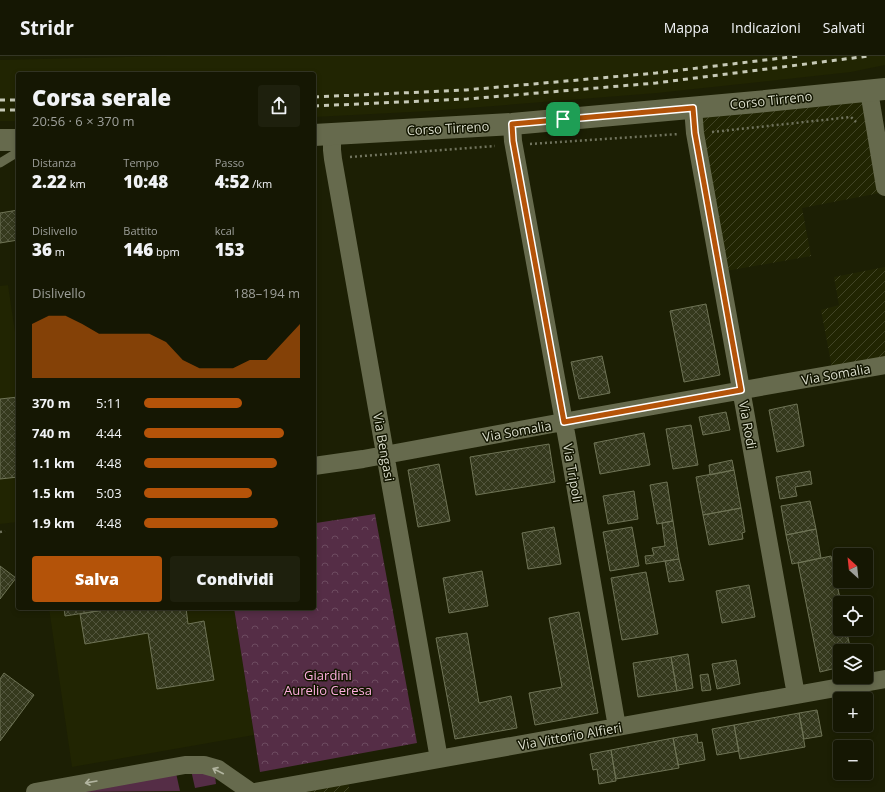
<!DOCTYPE html>
<html lang="it">
<head>
<meta charset="utf-8">
<style>
  body { margin:0; font-family:"Open Sans",sans-serif; background:#1e200d; color:#f1f3f6; height:100vh; display:flex; flex-direction:column; font-size:15px; white-space:nowrap }
  * { box-sizing:border-box; margin:0 }
  p { font-size:13px; color:#9d9f9a }
  .icon { flex:none; width:22px; height:22px; fill:none; stroke:currentColor; stroke-width:2; stroke-linecap:round; stroke-linejoin:round }
  .map { position:relative; flex:1; overflow:hidden }
  .drawer { position:absolute; left:16px; top:16px; width:300px; height:538px; display:flex; flex-direction:column; background:#151703; border-radius:4px; box-shadow:0 2px 6px #0003,0 0 0 1px #343625 }
  .drawer>* { flex:none }
  .needle { width:26px; rotate:333deg }
  .controls { position:absolute; left:833px; top:492px; display:grid; gap:8px }
  .controls a { display:grid; place-items:center; width:40px; height:40px; border-radius:4px; background:#151703; box-shadow:0 2px 6px #0003,0 0 0 1px #343625; font-size:20px }
  .pin { position:absolute; display:grid; place-items:center; width:34px; height:34px; color:#fff; margin:-17px; border-radius:8px; box-shadow:0 2px 6px #0006 }
  .round { display:grid; place-items:center; flex:none; width:42px; height:42px; border-radius:4px; background:#1e200d }
  .overview { display:flex; align-items:center; justify-content:space-between; height:68px; padding:0 16px }
  h1 { font-size:22px; font-weight:800; line-height:30px }
  .figures { display:grid; grid-template-columns:repeat(3,1fr); gap:6px; height:68px; padding:4px 16px }
  .figures div { display:grid; align-content:center }
  .figures b { font-size:17px; font-weight:800 }
  .figures small { font-size:11px; font-weight:400 }
  .figures p { font-size:11px }
  .chart { height:112px; padding:8px 16px }
  .chart p { display:flex; justify-content:space-between }
  .chart svg { width:100%; height:72px; margin-top:4px; fill:#b45309; opacity:.7 }
  .action { display:flex; gap:8px; margin-top:auto; padding:8px 16px }
  .action a { flex:1; height:46px; border-radius:4px; background:#b45309; color:#fff; font-size:16px; font-weight:800; line-height:46px; text-align:center }
  .action a+a { background:#1e200d; color:#f1f3f6 }
  ul { padding:0 16px; list-style:none; font-size:13px }
  li { display:grid; grid-template-columns:64px 48px 1fr; align-items:center; height:30px }
  li i { height:10px; border-radius:5px; background:#b45309 }
  header { display:flex; align-items:center; gap:24px; box-sizing:border-box; height:56px; padding:0 20px; background:#151703; border-bottom:1px solid #343625 }
  header strong { font-size:19px }
  nav { display:flex; gap:22px; margin-inline-start:auto; font-size:14px }
  .map>svg:first-child { display:block }
</style>
</head>
<body>
<header>
<strong>Stridr</strong>
<nav><a>Mappa</a><a>Indicazioni</a><a>Salvati</a></nav>
</header>
<div class="map">
<svg width="885" height="736" viewBox="0 0 885 736">
  <defs>
    <pattern id="industrial-furrows" width="10" height="10" patternUnits="userSpaceOnUse"><rect width="10" height="10" fill="#212502"/><path d="M-1 1l2-2M0 10L10 0M9 11l2-2" fill="none" stroke="#414426"/></pattern>
    <pattern id="park-crowns" width="20" height="18" patternUnits="userSpaceOnUse"><rect width="20" height="18" fill="#552d46"/><path d="M2 6a3 3 0 1 1 6 0M12 15a3 3 0 1 1 6 0" fill="none" stroke="#6d4b60"/></pattern>
    <pattern id="building-cross-hatch" width="8" height="8" patternUnits="userSpaceOnUse"><rect width="8" height="8" fill="#35391d"/><path d="M0 0l8 8M0 8l8-8" fill="none" stroke="#52553d"/></pattern>
  </defs>
  <rect width="100%" height="100%" fill="#1c1f04"/>
  <path fill="#212502" d="M167,0H885V9L851,16L657,37L430,55L314,61V18H18V65H0V4Z
    M8,229L18,296V466L0,468V230Z
    M49,552H234L254,679L72,711Z"/>
  <path fill="url(#industrial-furrows)" d="M868,41L885,136L802,152L811,200L726,215L701,57Z
    M885,211V308L833,317L821,254L839,249L834,221Z
    M348,726L350,736H293Z"/>
  <path fill="#552d46" d="M191,714L215,720L216,728L195,732Z
    M176,717L180,735L72,736Z"/>
  <path fill="url(#park-crowns)" d="M314,457L316,467L375,458L417,687L260,716L234,552H314Z"/>
  <path fill="url(#building-cross-hatch)" stroke="#6f7456" d="M18,154V184L0,187V157Z
    M706,248L720,319L684,326L670,255Z
    M602,300L610,337L579,343L571,306Z
    M18,341V421L0,423V343Z
    M797,348L804,390L777,396L769,354Z
    M726,356L730,374L703,379L699,361Z
    M691,369L698,409L673,413L666,373Z
    M644,377L650,409L600,418L594,387Z
    M549,388L555,426L476,439L470,401Z
    M732,404L734,414L710,419L709,409Z
    M439,408L450,465L418,471L408,414Z
    M734,414L741,452L703,459L696,421Z
    M810,415L812,428L795,431L797,440L780,443L776,421Z
    M667,426L673,465L657,468L650,429Z
    M634,435L638,463L608,468L603,440Z
    M810,445L816,473L786,479L781,450Z
    M741,452L745,476L742,477L743,483L709,489L703,459Z
    M673,465L679,503L646,508L645,500L654,499L652,492L665,490L662,467Z
    M554,471L561,508L528,513L522,477Z
    M632,471L639,510L610,515L603,476Z
    M816,473L821,502L792,508L786,479Z
    M831,500L841,547L840,573H846L851,595H840V611L820,616L798,507Z
    M679,503L684,524L669,526L665,505Z
    M0,510L16,522L0,543Z
    M482,515L488,550L449,557L443,522Z
    M646,516L658,578L622,584L611,522Z
    M749,529L755,561L722,567L716,535Z
    M64,552H104V554L65,560Z
    M115,552H186L188,568L204,565L214,624L157,633L148,577L85,588L80,558Z
    M579,556L598,657L535,669L529,637L562,631L549,562Z
    M467,577L479,647L511,640L517,672L455,683L436,582Z
    M688,598L693,632L677,635L671,601Z
    M671,601L677,635L638,641L633,607Z
    M736,604L740,628L717,633L712,608Z
    M4,617L34,639L0,685V623Z
    M708,618L711,634L702,635L700,619Z
    M817,654L822,680L804,683L799,657Z
    M799,657L805,691L740,703L734,669Z
    M734,669L739,695L717,699L712,673Z
    M697,678L698,687L702,686L705,704L678,709L673,682Z
    M673,682L679,712L616,723L611,694Z
    M611,694L616,725L599,728L597,713L593,714L590,698Z"/>
  <g fill="none" stroke-linecap="round" stroke-linejoin="round">
    <path stroke="#71745e" stroke-width="2.5" stroke-dasharray="2 3" stroke-linecap="butt" d="M712,76L851,61L856,66
      M530,88L679,78
      M350,101L495,90
      M0,476L5,475"/>
    <path stroke="#666a4d" stroke-width="9" d="M0,107L18,96"/>
    <path stroke="#666a4d" stroke-width="18" d="M869,35L885,131
      M693,52L695,77L796,639
      M512,68L513,85L568,388L617,671
      M332,78V94L333,103L439,703
      M314,410L363,403L585,362L885,309
      M35,736L185,709H204L218,713L251,736
      M255,736L885,623"/>
    <path stroke="#666a4d" stroke-width="22" d="M314,79L512,68L756,46L885,33
      M0,84H18"/>
    <path stroke="#c6c9b6" stroke-width="3" stroke-dasharray="5 5" stroke-linecap="butt" d="M314,41L466,34L656,17L799,0
      M0,44H18
      M314,50L467,43L656,27L869,0
      M0,54H18"/>
  </g>
  <defs><path id="oneway-shaft" d="M-6 0H5M1.5-3L5.5 0L1.5 3" fill="none" stroke-width="1.6" stroke-linecap="round" stroke-linejoin="round"/></defs>
  <g stroke="#b2b5a0">
    <use href="#oneway-shaft" transform="translate(218 715) rotate(-153)"/>
    <use href="#oneway-shaft" transform="translate(91 726) rotate(170)"/>
  </g>
  <g fill="none" stroke-linecap="round" stroke-linejoin="round">
    <defs>
      <path id="route" d="M693,52L695,77L741,334L564,366L513,85L512,68Z"/>
    </defs>
    <use href="#route" stroke="#fff" stroke-width="8"/>
    <use href="#route" stroke="#b45309" stroke-width="5"/>
  </g>
  <g text-anchor="middle" dominant-baseline="central" stroke-width="3" stroke-linejoin="round" paint-order="stroke">
    <g font-size="13" fill="#dbdecd" stroke="#131600">
      <text transform="translate(771 44) rotate(-6)">Corso Tirreno</text>
      <text transform="translate(448 72) rotate(-3)">Corso Tirreno</text>
      <text transform="translate(836 318) rotate(-10)">Via Somalia</text>
      <text transform="translate(748 369) rotate(80)">Via Rodi</text>
      <text transform="translate(517 375) rotate(-10)">Via Somalia</text>
      <text transform="translate(384 391) rotate(80)">Via Bengasi</text>
      <text transform="translate(573 417) rotate(80)">Via Tripoli</text>
      <text transform="translate(570 680) rotate(-10)">Via Vittorio Alfieri</text>
    </g>
    <g font-size="13" fill="#feaedf" stroke="#131600">
      <text x="328" y="619">Giardini<tspan x="328" dy="15">Aurelio Ceresa</tspan></text>
    </g>
  </g>
</svg>
<div class="controls">
<a><svg class="needle" viewBox="-14 -14 28 28"><path d="M0-13l5 13h-10z" fill="#e53935"/><path d="M0 13l5-13h-10z" fill="#9d9f9a"/></svg></a>
<a><svg class="icon" aria-label="locate" viewBox="0 0 24 24"><circle cx="12" cy="12" r="6"/><path d="M12 2v4M12 18v4M2 12h4M18 12h4"/></svg></a>
<a><svg class="icon" aria-label="layers" viewBox="0 0 24 24"><path d="M12 4l9 5-9 5-9-5zM3 14l9 5 9-5"/></svg></a>
<a>+</a>
<a>−</a>
</div>
<div class="pin" style="left:563px;top:63px;background:#1e9e55"><svg class="icon" aria-label="arrive" viewBox="0 0 24 24"><path d="M6 21V4h12l-3 4 3 4H6"/></svg></div>
<section class="drawer">
<div class="overview"><div><h1>Corsa serale</h1><p>20:56 · 6 × 370 m</p></div><a class="round"><svg class="icon" aria-label="share" viewBox="0 0 24 24"><path d="M12 15V3M7 8l5-5 5 5M5 13v7h14v-7"/></svg></a></div>
<div class="figures">
<div><p>Distanza</p><b>2.22<small> km</small></b></div>
<div><p>Tempo</p><b>10:48</b></div>
<div><p>Passo</p><b>4:52<small> /km</small></b></div>
</div>
<div class="figures">
<div><p>Dislivello</p><b>36<small> m</small></b></div>
<div><p>Battito</p><b>146<small> bpm</small></b></div>
<div><p>kcal</p><b>153</b></div>
</div>
<div class="chart"><p><span>Dislivello</span>188–194 m</p>
<svg viewBox="0 0 160 44" preserveAspectRatio="none"><path d="M0 44V11L10 6L20 6L30 11L40 17L50 17L60 17L70 17L80 22L90 33L100 38L110 38L120 38L130 33L140 33L150 22L160 11V44z"/></svg>
</div>
<ul>
<li><b>370 m</b>5:11<i style="width:63%"></i></li>
<li><b>740 m</b>4:44<i style="width:90%"></i></li>
<li><b>1.1 km</b>4:48<i style="width:85%"></i></li>
<li><b>1.5 km</b>5:03<i style="width:69%"></i></li>
<li><b>1.9 km</b>4:48<i style="width:86%"></i></li>
</ul>
<div class="action"><a>Salva</a><a>Condividi</a></div>
</section>
</div>
</body>
</html>
